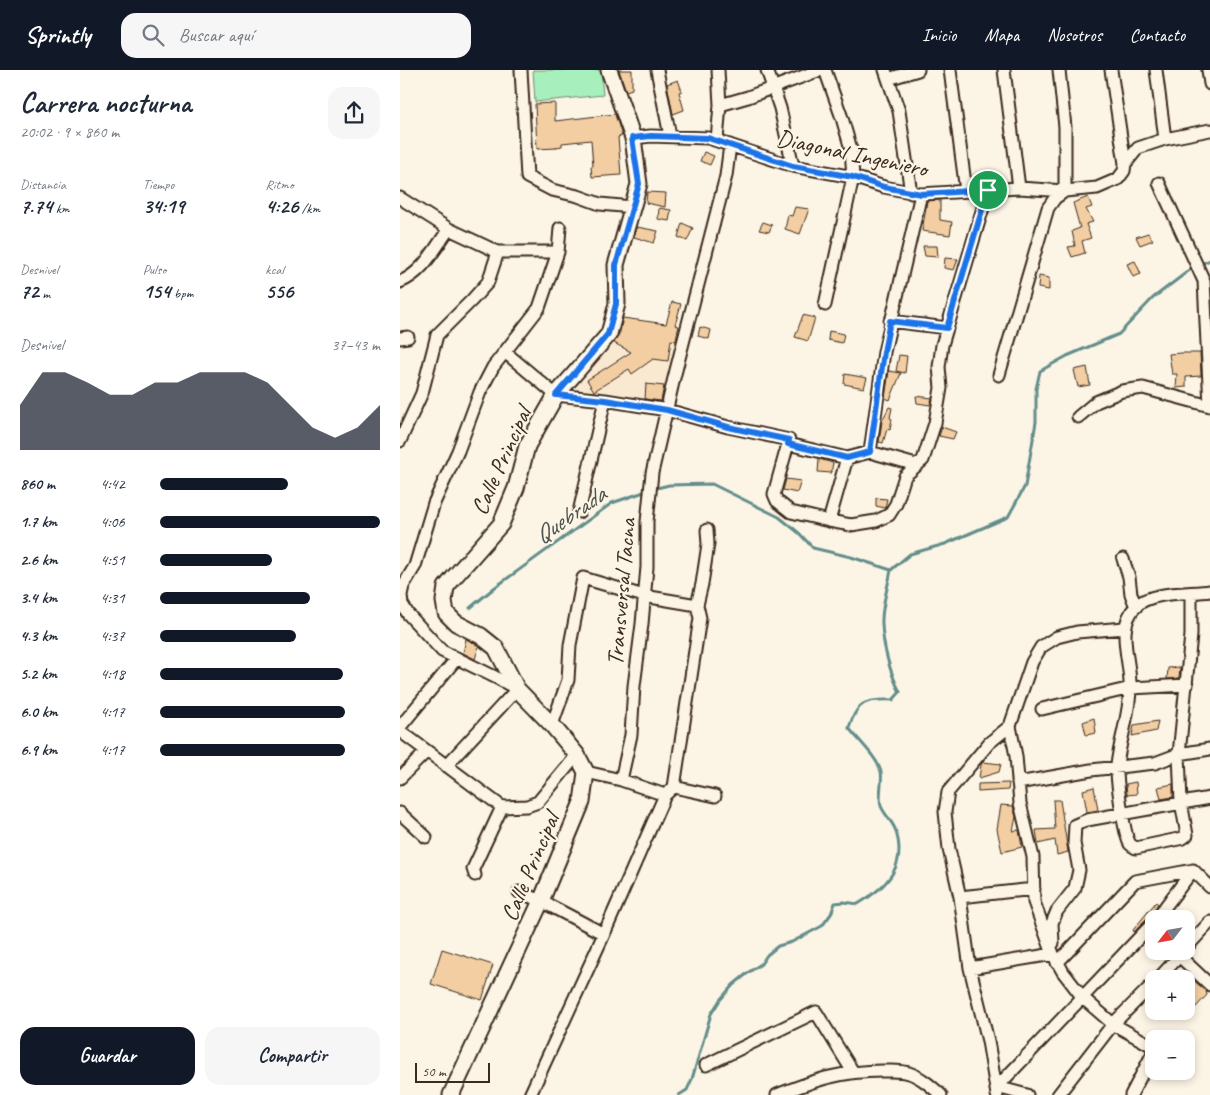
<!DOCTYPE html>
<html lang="es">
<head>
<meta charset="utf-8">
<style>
  body { margin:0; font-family:Caveat,sans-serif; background:#f6f6f7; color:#1f2937; height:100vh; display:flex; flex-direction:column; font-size:19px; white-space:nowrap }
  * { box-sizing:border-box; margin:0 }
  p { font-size:16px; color:#747a83 }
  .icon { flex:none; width:28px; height:28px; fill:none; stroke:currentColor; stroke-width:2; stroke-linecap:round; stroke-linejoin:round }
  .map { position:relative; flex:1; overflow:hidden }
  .side { display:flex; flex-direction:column; background:#fff; width:400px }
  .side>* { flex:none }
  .needle { width:32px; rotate:239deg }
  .tools { position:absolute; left:745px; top:840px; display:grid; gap:10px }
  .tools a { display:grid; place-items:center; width:50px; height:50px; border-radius:10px; background:#fff; box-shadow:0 2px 8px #0003; font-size:25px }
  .scale { position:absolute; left:15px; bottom:12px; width:75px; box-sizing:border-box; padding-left:5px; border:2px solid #3b2a1e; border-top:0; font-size:14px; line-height:18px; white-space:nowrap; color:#3b2a1e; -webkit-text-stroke:4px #fcf5e5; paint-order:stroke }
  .pin { position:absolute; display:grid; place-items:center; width:42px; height:42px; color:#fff; margin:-21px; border:2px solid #fff; border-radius:50%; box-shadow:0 1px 5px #0007 }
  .round { display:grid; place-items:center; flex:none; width:52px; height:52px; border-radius:15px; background:#f6f6f7 }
  .overview { display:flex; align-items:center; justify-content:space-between; height:85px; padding:0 20px }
  h1 { font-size:28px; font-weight:700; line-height:38px }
  .stats { display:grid; grid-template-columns:repeat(3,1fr); gap:8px; height:85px; padding:5px 20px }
  .stats div { display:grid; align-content:center }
  .stats b { font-size:21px; font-weight:700 }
  .stats small { font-size:14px; font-weight:400 }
  .stats p { font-size:14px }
  .chart { height:140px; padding:10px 20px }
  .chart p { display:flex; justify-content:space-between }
  .chart svg { width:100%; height:90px; margin-top:5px; fill:#111827; opacity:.7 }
  .button { display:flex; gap:10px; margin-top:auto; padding:10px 20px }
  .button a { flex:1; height:58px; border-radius:15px; background:#111827; color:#fff; font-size:20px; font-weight:700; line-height:58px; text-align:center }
  .button a+a { background:#f6f6f7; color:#1f2937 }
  ul { padding:0 20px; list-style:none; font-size:16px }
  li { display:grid; grid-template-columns:80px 60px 1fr; align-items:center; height:38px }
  li i { height:12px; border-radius:6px; background:#111827 }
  header { display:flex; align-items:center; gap:30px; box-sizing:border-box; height:70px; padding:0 25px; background:#111827; color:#fff }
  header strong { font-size:24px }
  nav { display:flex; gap:28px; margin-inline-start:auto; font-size:18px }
  .search { width:350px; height:45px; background:#f6f6f7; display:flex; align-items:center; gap:12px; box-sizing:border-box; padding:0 18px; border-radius:15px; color:#747a83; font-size:19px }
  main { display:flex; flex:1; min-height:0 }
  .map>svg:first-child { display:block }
</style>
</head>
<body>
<header>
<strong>Sprintly</strong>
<div class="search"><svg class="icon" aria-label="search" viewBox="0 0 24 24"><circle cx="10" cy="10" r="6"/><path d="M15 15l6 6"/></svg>Buscar aquí</div>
<nav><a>Inicio</a><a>Mapa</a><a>Nosotros</a><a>Contacto</a></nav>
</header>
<main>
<section class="side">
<div class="overview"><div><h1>Carrera nocturna</h1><p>20:02 · 9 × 860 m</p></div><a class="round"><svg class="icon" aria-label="share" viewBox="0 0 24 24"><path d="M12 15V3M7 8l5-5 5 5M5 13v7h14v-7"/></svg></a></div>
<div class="stats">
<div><p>Distancia</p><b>7.74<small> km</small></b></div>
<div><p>Tiempo</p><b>34:19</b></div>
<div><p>Ritmo</p><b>4:26<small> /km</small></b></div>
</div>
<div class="stats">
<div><p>Desnivel</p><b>72<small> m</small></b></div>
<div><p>Pulso</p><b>154<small> bpm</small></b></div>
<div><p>kcal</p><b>556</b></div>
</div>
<div class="chart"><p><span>Desnivel</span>37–43 m</p>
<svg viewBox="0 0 160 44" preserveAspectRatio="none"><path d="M0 44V22L10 6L20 6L30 11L40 17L50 17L60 11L70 11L80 6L90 6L100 6L110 11L120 22L130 33L140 38L150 33L160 22V44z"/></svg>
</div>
<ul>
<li><b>860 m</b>4:42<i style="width:58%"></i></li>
<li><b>1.7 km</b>4:06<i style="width:100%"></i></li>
<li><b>2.6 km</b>4:51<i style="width:51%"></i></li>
<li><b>3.4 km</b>4:31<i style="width:68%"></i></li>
<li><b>4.3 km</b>4:37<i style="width:62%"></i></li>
<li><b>5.2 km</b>4:18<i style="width:83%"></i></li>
<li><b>6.0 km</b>4:17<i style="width:84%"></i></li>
<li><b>6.9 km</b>4:17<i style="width:84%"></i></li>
</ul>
<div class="button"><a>Guardar</a><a>Compartir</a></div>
</section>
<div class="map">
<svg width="810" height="1025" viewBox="0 0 810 1025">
  <rect width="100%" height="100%" fill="#fcf5e5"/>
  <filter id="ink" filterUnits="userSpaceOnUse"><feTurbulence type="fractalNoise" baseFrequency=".02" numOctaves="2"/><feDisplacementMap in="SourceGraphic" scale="10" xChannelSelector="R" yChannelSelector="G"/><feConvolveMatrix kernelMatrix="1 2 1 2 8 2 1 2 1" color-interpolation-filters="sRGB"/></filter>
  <g filter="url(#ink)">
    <path fill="#f9e9d1" d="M222,248L282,257L263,333L173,321L214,269Z"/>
    <path fill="#a7efbd" stroke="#718c6e" d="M133,0H201L203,25L135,32Z"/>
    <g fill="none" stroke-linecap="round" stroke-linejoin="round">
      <path stroke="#638d8b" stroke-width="3" d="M253,419L269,415L312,414L379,447L399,463L413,478L451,487L491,500
        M70,538L94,518L212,433L247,421
        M279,1025L287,1020L292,1009L311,944L320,930L333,915L349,902L361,894L367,885L378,876L392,872L422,856L431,844L435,833L444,832L458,834C488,816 508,795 495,759C492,751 484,744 481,736C478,726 483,710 481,702C477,687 458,670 449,658C457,631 466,629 493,630L500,622C490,603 483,577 482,554C481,537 488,517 491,500L510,484L545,474L608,447L625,416L636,352V319L640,301L667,286L719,264L753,228L791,199L810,190"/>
    </g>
    <path fill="#f2cea2" stroke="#3b2a1e" d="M219,0H232V19L226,21Z
      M278,10L282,21L279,22L284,40L273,44L267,14Z
      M155,33V51L215,44L222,66L218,67L221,105L192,107L191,96H193L191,70L162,73V76L156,77V78L137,79L135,34Z
      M304,82L314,86L310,95L300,91Z
      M247,122L266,123L265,137L246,133Z
      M688,127L692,137L686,139L693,152L686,154L691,168L682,171L685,183L672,187L668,177L675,176L672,161L680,158L673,133Z
      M540,130V150L552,152L550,165L522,161L527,131Z
      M395,137L409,139L400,164L385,159L388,145L392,146Z
      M259,138L271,140L269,151L258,149Z
      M363,152L372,155L369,162L359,160Z
      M282,153L293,158L287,171L278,167Z
      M237,157L258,161L254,173L234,167Z
      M748,163L753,170L740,175L736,167Z
      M523,176H537L538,187L525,186Z
      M545,188L558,189L554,200L544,198Z
      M735,191L741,204L733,207L727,194Z
      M639,206L649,208V220L638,218Z
      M272,232L281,234L275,255L279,256L277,264L276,271L271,270L268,291L253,289L232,304L229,299L194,321L187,310L231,282L214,273L220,262L223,248L266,254Z
      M403,245L415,248L408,271L395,267Z
      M300,257L311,260L309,269L298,266Z
      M429,261L444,264L442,273L428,270Z
      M781,283H800L801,306L786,307V317L776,318L777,304H772L769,284Z
      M499,285L507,286L505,303L496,301Z
      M687,297L690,315L678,317L674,300Z
      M489,301L501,303L490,330L485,328Z
      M445,304L467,308L464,318L444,314Z
      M246,314L264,316L261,331L245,329Z
      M516,326L532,328L530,335L517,333Z
      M489,337L492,338L490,348L492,349L490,360L487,359L483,373L479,372L482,351Z
      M542,357L556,362L553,369L539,366Z
      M419,389L433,393L431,403L418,402Z
      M386,409L401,411L397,423L383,420Z
      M476,428L487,429L485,438L476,436Z
      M66,569L79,576L75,589L63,583Z
      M780,597L779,608L767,609L768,598Z
      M694,648L696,663L686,665L683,652Z
      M758,651L756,661L732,666L734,655Z
      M583,692L601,694L599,702L579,708L581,695Z
      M736,712L737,724L727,725L726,714Z
      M609,713L608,720L578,722V714Z
      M773,714V727L761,729L758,717Z
      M694,717L698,740L687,742L683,720Z
      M653,730H660L668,782L657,785L655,770L638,774L636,760L655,759Z
      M601,735L613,736L616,747L613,761L619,760L622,777L602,782L597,759Z
      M756,832L758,834L749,846L734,862L733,860Z
      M42,879L93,895L82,930L31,914Z
      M792,909L806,921L807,925L796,937L792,939L786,935V916Z"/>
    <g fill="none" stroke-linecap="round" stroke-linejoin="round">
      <defs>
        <path id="street" d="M121,0L127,107L152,120L178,126L200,134L232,137
          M257,0L270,66
          M367,0L380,38L393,96
          M425,0L442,48L451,79L453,107L425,235
          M485,0L499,41L511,123
          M550,0L566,121
          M604,0L619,118
          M711,0L725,94
          M756,0L765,69
          M808,0L810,14
          M488,9L518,0
          M320,35L348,27L420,0
          M233,68L251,66L308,68L393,96L453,107L484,117L521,124L619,118L665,121L697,118L718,109L724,101L725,94L738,78L765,69L810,60
          M317,70L320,35L318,0
          M759,113L804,211L810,336
          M0,128L49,159L98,182H158
          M0,212C23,203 35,178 49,159
          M490,251L547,258
          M0,268L8,267
          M106,283L156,325L205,330L267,340L328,357L389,370L374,424L377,431L391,442L429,451L451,455L476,451L489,445L496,434L505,406L523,390L535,353L541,318L539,297L542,275L588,121
          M599,305L648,138L655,128L665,121V57L659,0
          M678,347L696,332L722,321L743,318L810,336
          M0,371L22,323L37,265L72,230L88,212L98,182
          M388,374L447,388L470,382L516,395
          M470,382L484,282L521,124
          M179,442L205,330
          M429,451L447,388
          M723,489L729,507L731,524L736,537
          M791,523V565L779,684L781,732L787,765L783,768L736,778C734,777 732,776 730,774C724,765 716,707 717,695C720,670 729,646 730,620C732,592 714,559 736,536C751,521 790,524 810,521
          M642,639L731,618L787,615
          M152,655L168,610L170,575L183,508L244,526L297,535
          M610,656L616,686L620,733L633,787L634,832L653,884L663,902L683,928L713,954L754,977
          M0,657L57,588
          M0,661L102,737L127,736L138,732L177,685
          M46,696L117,619L95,607L42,581L8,544L2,534L1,525L3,516L15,496L34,433L58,381L80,322L93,297L139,238L158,182L160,158
          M186,702L221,710L265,725L274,717L315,726
          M0,708L26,682
          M221,710L231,665L234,616L242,554L247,497V452L252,403L274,308L326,106L330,75
          M618,713L691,700L755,693L779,684L810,679
          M274,717L300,548L297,535L302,514L308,474L307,460
          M0,743L26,767
          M793,800L810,817
          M75,805L73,799L102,737
          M119,822L141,831L204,864
          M560,827L634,819
          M756,849L793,800
          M653,873L652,853L657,841L675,818L679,800L674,773L675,755L687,750L810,728
          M786,878L810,852
          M774,881L810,915
          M657,893L735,811L793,800
          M570,898L653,884
          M758,909L784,881
          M306,995L416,942L453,1002
          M130,1025L204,864L265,725
          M377,1025C415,1010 441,1001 482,1001C491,1001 501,1000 509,1003C521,1007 531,1016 541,1025
          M597,1025L588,971L570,898L560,827L549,779L545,742L548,722L589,673L610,656L632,592L641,577L657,567L677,562L724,558
          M627,1025L597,1017L754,852
          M658,1025L713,954L754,913
          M731,1025L754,981"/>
        <path id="secondary" d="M51,1025L141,831L182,732L186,702L177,685L152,655L117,619L96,578L81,566L56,553L46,543L44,531L46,517L55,506L101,454L116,418L127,376L156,325L209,264L217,234L216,195L239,114L233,68L209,0"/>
      </defs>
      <use href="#street" stroke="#3b2a1e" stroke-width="15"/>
      <use href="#secondary" stroke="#3b2a1e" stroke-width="19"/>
      <use href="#street" stroke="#fcf5e5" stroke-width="11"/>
      <use href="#secondary" stroke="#fcf5e5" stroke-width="15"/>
    </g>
  </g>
  <g fill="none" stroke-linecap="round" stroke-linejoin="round" filter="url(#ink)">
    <defs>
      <path id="route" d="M251,66L308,68L393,96L453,107L484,117L521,124L588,120L547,258L490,251L484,282L470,382L447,388L388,374L389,370L328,357L267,340L205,330L156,325L208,264L216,234V195L239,114L232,68Z"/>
    </defs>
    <use href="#route" stroke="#fff" stroke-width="10"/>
    <use href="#route" stroke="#1a73e8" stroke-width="6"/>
  </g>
  <g text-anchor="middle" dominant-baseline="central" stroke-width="4.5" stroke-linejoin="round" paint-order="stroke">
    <g font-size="24" fill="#3b2a1e" stroke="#fcf5e5">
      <text transform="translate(452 83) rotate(12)">Diagonal Ingeniero</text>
      <text transform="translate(101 391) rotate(-66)">Calle Principal</text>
      <text transform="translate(221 522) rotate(-85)">Transversal Tacna</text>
      <text transform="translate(130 797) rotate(-67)">Calle Principal</text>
    </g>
    <g font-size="25" font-style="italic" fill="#4c534c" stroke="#fcf5e5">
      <text transform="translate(170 445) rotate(-35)">Quebrada</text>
    </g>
  </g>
</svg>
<div class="tools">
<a><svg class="needle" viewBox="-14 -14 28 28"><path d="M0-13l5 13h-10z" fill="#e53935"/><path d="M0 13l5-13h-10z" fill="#747a83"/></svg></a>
<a>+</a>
<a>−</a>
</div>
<div class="scale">50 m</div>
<div class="pin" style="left:588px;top:120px;background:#1e9e55"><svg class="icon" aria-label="arrive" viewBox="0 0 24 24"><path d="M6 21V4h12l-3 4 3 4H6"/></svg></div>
</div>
</main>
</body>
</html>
